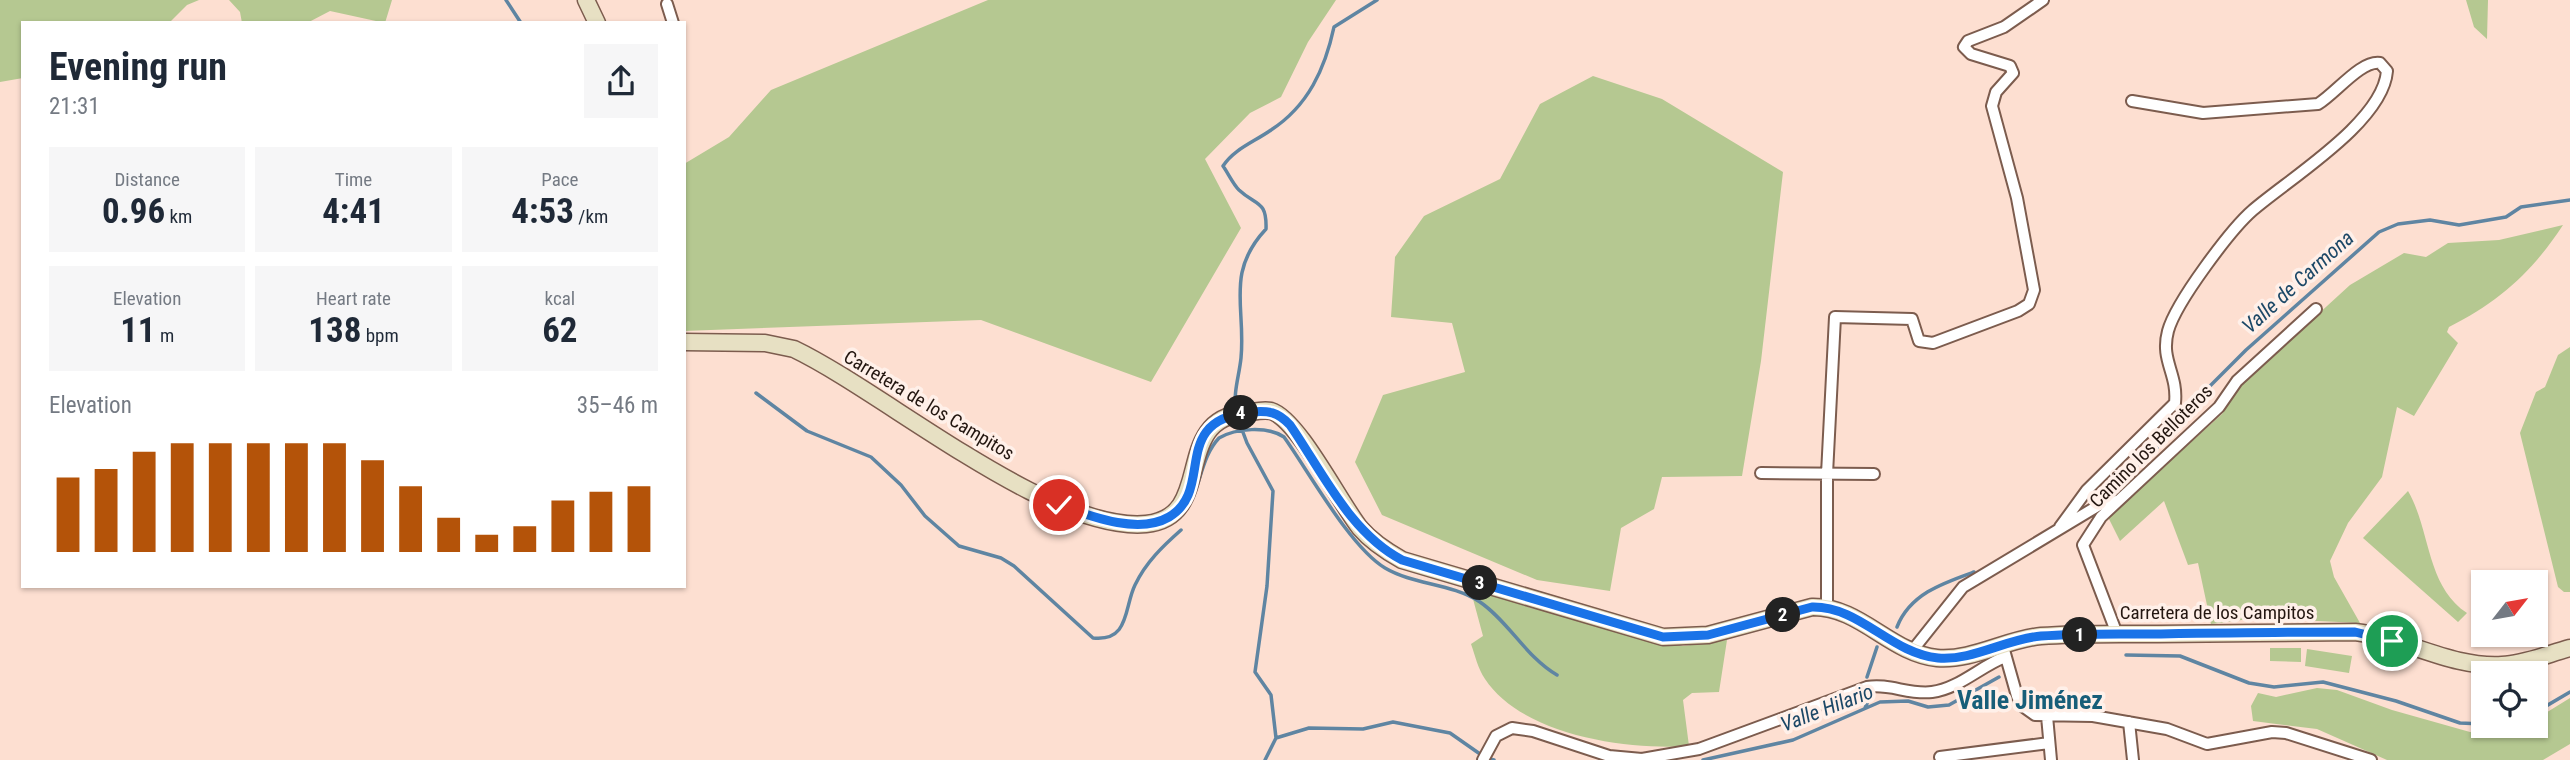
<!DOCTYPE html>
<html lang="en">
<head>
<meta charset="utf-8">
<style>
  body { margin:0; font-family:"Roboto Condensed",sans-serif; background:#f6f6f7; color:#1f2937; height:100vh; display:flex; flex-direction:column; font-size:26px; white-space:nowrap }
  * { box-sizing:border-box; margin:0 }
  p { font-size:23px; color:#747a83 }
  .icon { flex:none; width:38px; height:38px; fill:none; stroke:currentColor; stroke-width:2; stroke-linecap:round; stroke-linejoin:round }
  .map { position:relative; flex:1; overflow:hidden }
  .side { position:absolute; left:21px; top:21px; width:665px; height:567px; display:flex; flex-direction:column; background:#fff; border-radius:0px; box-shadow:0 2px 5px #0004 }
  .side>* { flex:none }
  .needle { width:46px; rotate:59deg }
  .controls { position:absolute; left:2471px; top:570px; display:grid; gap:14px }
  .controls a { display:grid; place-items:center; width:77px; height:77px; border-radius:0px; background:#fff; box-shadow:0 2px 5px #0004; font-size:35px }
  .pin { position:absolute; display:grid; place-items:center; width:60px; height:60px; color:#fff; margin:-30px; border:4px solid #fff; border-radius:50%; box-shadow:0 2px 7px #0007 }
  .km { position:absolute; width:35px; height:35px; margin:-18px; border-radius:50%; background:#222; color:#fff; font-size:19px; line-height:35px; text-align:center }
  .round { display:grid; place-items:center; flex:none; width:74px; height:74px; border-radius:0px; background:#f6f6f7 }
  .summary { display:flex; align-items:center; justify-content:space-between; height:119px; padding:0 28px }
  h1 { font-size:38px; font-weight:700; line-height:52px }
  .metrics { display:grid; grid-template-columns:repeat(3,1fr); gap:10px; height:119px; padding:7px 28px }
  .metrics div { display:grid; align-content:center; border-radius:0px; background:#f6f6f7; text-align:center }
  .metrics b { font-size:35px; font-weight:700 }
  .metrics small { font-size:19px; font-weight:400 }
  .metrics p { font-size:19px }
  .chart { height:196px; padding:14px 28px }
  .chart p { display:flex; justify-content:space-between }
  .chart svg { width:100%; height:126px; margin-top:7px; stroke:#b45309; stroke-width:6 }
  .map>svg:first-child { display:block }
</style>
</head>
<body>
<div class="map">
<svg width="2570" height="760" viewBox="0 0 2570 760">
  <rect width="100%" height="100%" fill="#fddfd1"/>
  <path fill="#b5c891" d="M0,0H199L187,5L169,23H23V78L0,82Z
    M229,0H392L385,23L330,11L307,23H242L240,12Z
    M988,0H1336L1308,42L1281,97L1250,113L1205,159L1241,228L1151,382L981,320L684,331V164L729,137L771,90Z
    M2466,0H2488L2487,39L2474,27Z
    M1593,76L1662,99L1783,172L1761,361L1742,476L1662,477L1654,509L1621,528L1610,591L1537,580L1382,515L1355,462L1383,395L1465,372L1452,323L1391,317L1395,257L1424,216L1500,179L1540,104Z
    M2563,225C2533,271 2499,302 2449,327L2447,332L2458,343L2414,416L2397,407L2382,477L2348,523L2330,561L2334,577L2360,623L2257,618L2211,624L2198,563L2188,565L2164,501L2120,541L2108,517L2222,414L2244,382L2350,285L2404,253L2426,257L2448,243L2499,240Z
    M2570,347V592H2564L2558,587L2520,433L2536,392L2545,387L2558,355Z
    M2408,491C2431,531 2426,586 2467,613L2458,622L2363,538Z
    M1479,589L1531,608L1582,616L1683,646L1727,640L1719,692L1692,693L1683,700L1689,746C1627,750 1523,736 1485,679C1478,669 1475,655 1471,644L1483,636L1473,599Z
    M2270,648H2301V662L2270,661Z
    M2307,649L2352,656L2349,673L2305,666Z
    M2317,688L2337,690L2392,710L2470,732L2536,726V719L2570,698V744L2543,760H2387L2317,729L2253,721L2251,706L2258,693L2276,697Z"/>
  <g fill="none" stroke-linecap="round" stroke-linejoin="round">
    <path stroke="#5f85a2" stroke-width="3.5" d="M506,0L521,23
      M756,393L807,431L871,457L901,485L925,516L959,546L1001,558L1014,566L1093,638C1130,642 1124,607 1135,585C1146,562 1163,546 1181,530
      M1236,411C1233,392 1239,377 1241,358C1246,307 1225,273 1266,229C1267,200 1256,206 1239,190C1233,184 1228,173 1223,166C1234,149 1254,142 1271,130C1308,106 1325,69 1334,27L1377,0
      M1238,419L1247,443L1273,491L1267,586L1255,672L1271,695L1276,738
      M2103,497L2172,434L2198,398L2246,350L2379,232L2398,224L2430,220L2459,225L2506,217L2521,207L2570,200
      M1182,515C1201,493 1199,459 1219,438C1236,428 1268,426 1284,437C1309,472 1350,547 1385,568C1414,585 1451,583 1480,602C1509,622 1526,657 1557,675
      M1897,627C1910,594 1943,583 1974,572
      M2126,655L2180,656L2249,683L2274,687L2323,682L2396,701L2460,723L2483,724
      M1867,677L1877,647
      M1865,708L1869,699
      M2536,712L2570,692
      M1490,759L1494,760
      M1265,760L1276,738L1309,728L1363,729L1393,722L1450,733L1480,754
      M1703,760L1793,740L1880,702L1908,701L1928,707L1949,705L1999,677"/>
    <defs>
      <path id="street" d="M667,4L673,23
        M1761,473L1874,474
        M2060,527L2087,490L2175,403C2178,373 2160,361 2168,331C2176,302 2231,229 2253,210C2290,178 2383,122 2387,71L2380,63C2361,60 2336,93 2318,104L2203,113L2132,101
        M1827,607V474L1835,317L1912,319L1919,341L1933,343L2018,311L2029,304L2034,290L2017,198L1992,106L1996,92L2013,73L2010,66L1971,54L1964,47L1968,41L2004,27L2043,0
        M2117,634L2083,545L2101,517L2219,407L2237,381L2316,309
        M2004,650L2017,696L2021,705L2035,715L2093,716L2167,729L2207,744L2272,732L2286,733L2371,760
        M1912,651L1963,587L2101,504L2117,501
        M2047,716L2051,760
        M2129,722L2133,760
        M1940,757L2049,743
        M1483,760L1496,736L1512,728L1533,731L1609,756L1642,759L1699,749L1867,687C1889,683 1909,695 1932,692C1958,689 1981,666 2005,657"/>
      <path id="secondary" d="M586,0L597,23
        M684,342L765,343L794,349C884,392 1050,533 1146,524C1217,517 1170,419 1245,413C1253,412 1263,409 1271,411C1298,419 1340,503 1360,528C1372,542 1386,551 1402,560L1663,637L1708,635L1812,607C1860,606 1890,653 1937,658C1972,661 2007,639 2041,636C2080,633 2119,634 2158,634C2224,633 2289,633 2355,632C2405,638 2451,668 2502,665C2525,664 2548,654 2570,648"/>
    </defs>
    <use href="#street" stroke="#7c5c4e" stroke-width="14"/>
    <use href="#secondary" stroke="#7c5c4e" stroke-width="19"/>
    <use href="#street" stroke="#fff" stroke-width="10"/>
    <use href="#secondary" stroke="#e7e0c3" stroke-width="16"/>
  </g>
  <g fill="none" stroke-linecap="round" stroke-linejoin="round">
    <defs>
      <path id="route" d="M1059,505C1090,516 1138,535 1169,517C1216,489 1168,420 1251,412C1268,410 1278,412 1290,425C1322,471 1350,533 1402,560L1663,637L1708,635L1812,607C1860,606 1890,653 1938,658C1972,661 2006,639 2041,636C2080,633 2119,634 2158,634C2224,633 2289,632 2355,632L2392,641"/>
    </defs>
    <use href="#route" stroke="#fff" stroke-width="14"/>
    <use href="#route" stroke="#1a73e8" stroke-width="9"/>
  </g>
  <g text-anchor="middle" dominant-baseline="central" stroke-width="7" stroke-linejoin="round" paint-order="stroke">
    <g font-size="19" fill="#231610" stroke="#fff0e9">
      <text transform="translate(929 405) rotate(31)">Carretera de los Campitos</text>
      <text transform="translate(2151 446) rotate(-45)">Camino los Belloteros</text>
      <text x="2217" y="612">Carretera de los Campitos</text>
    </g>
    <g font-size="21" font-style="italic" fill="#1c4867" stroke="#fff0e9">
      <text transform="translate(2298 282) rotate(-42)">Valle de Carmona</text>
      <text transform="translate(1827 708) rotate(-21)">Valle Hilario</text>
    </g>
    <g font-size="26" font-weight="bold" fill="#175e79" stroke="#fff0e9">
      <text x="2030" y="700">Valle Jiménez</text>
    </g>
  </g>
</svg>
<div class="controls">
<a><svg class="needle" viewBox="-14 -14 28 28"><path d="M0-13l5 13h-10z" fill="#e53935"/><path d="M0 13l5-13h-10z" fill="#747a83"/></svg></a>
<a><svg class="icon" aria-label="locate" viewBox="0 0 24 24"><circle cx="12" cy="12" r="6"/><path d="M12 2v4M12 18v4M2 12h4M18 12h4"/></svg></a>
</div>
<div class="pin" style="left:2392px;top:641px;background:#1e9e55"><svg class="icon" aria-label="arrive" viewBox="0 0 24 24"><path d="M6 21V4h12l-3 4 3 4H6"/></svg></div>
<div class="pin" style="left:1059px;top:505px;background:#d93025"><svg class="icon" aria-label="check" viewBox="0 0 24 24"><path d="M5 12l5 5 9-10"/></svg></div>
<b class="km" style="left:2080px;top:635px">1</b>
<b class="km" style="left:1783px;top:615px">2</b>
<b class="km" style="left:1480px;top:583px">3</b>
<b class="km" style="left:1241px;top:413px">4</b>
<section class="side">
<div class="summary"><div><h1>Evening run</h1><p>21:31</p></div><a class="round"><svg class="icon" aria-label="share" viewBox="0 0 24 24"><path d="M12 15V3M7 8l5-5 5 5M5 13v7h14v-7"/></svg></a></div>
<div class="metrics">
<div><p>Distance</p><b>0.96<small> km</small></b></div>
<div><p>Time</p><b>4:41</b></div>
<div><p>Pace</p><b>4:53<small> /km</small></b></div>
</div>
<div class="metrics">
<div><p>Elevation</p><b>11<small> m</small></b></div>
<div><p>Heart rate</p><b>138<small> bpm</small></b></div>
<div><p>kcal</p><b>62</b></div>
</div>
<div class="chart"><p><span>Elevation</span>35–46 m</p>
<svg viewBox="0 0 160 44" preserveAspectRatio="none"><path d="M5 44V18M15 44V15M25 44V9M35 44V6M45 44V6M55 44V6M65 44V6M75 44V6M85 44V12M95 44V21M105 44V32M115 44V38M125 44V35M135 44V26M145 44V23M155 44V21"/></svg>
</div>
</section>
</div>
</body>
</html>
